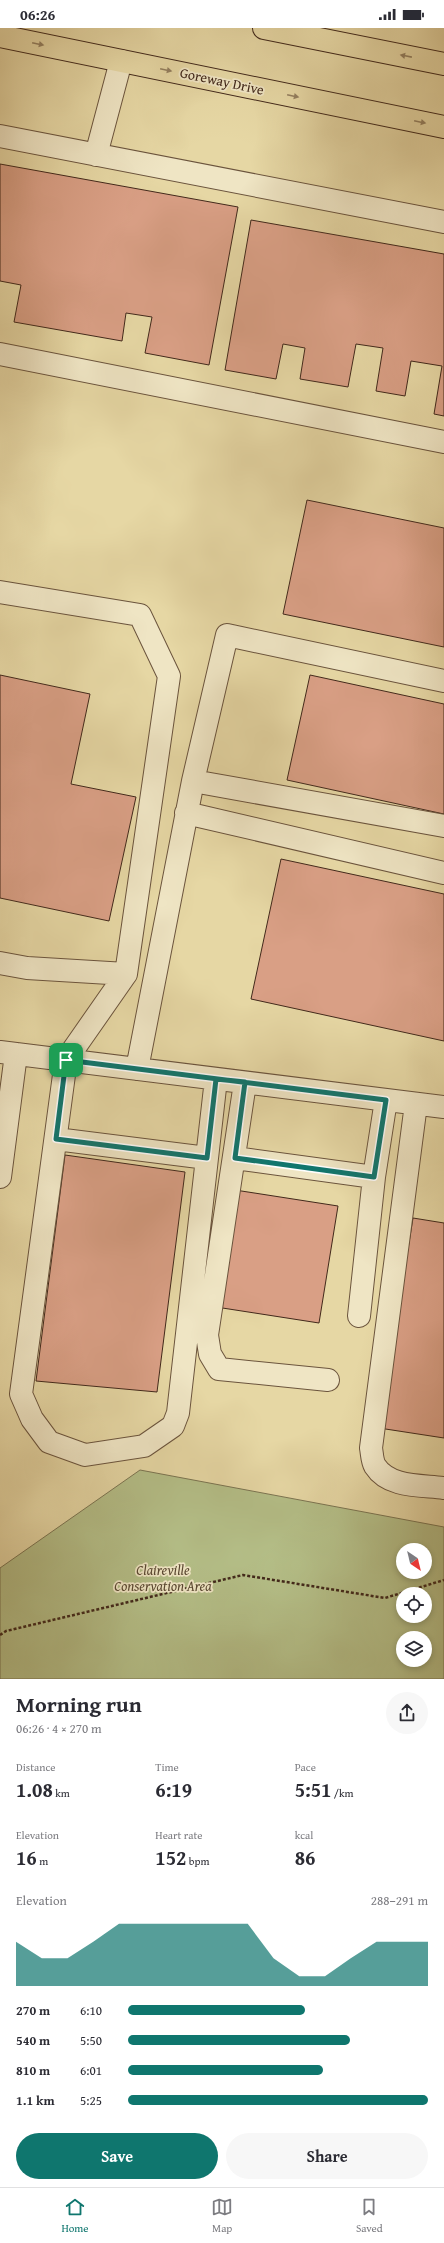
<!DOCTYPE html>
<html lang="en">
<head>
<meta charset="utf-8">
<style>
  body { margin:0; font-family:"Gentium Book Plus",serif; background:#f7f7f7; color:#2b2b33; height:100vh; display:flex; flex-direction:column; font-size:15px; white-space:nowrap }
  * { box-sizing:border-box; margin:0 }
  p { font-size:13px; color:#7c7c81 }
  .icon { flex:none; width:22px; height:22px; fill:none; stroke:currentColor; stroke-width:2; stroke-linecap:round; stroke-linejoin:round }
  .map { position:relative; height:1651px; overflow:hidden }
  .drawer { display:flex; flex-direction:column; background:#fff; flex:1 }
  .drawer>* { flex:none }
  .needle { width:26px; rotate:145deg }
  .tools { position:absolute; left:396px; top:1515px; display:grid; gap:8px }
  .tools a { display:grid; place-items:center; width:36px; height:36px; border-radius:50%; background:#fff; box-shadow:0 2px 6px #0003; font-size:20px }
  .pin { position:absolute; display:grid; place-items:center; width:34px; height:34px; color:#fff; margin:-17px; border-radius:8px; box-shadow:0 2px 6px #0006 }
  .round { display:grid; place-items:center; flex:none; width:42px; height:42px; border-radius:21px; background:#f7f7f7 }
  .headline { display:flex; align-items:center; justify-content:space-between; height:68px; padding:0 16px }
  h1 { font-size:22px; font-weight:700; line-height:30px }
  .stats { display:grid; grid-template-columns:repeat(3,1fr); gap:6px; height:68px; padding:4px 16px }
  .stats div { display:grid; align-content:center }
  .stats b { font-size:20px; font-weight:700 }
  .stats small { font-size:11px; font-weight:400 }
  .stats p { font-size:11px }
  .chart { height:112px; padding:8px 16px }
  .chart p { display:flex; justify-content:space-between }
  .chart svg { width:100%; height:72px; margin-top:4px; fill:#0f766e; opacity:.7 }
  .action { display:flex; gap:8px; margin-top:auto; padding:8px 16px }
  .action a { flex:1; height:46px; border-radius:24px; background:#0f766e; color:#fff; font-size:16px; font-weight:700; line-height:46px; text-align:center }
  .action a+a { background:#f7f7f7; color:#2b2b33 }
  ul { padding:0 16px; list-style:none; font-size:13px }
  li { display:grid; grid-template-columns:64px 48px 1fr; align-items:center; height:30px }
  li i { height:10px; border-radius:5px; background:#0f766e }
  .status { display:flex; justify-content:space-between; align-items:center; height:28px; padding:0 20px; background:#fff; direction:ltr }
  .status svg { height:11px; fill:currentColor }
  .menu { display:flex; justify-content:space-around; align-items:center; height:56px; border-top:1px solid #e1e1e2; background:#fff; font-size:11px; color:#7c7c81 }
  .menu a { display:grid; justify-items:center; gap:2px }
  .menu .on { color:#0f766e }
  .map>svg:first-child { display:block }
</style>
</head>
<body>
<div class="status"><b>06:26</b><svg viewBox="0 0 49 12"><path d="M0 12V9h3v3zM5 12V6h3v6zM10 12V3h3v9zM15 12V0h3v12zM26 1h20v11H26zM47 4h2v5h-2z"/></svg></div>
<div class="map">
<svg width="444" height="1651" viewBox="0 0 444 1651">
  <rect width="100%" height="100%" fill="#e6d7a4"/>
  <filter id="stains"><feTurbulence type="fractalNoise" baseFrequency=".005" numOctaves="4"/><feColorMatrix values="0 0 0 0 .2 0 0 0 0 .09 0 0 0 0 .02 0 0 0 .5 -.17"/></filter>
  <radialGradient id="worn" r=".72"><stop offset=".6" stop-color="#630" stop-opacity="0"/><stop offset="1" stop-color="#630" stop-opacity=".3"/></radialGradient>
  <path fill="#b4be87" stroke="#7b7451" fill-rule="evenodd" d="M140,1442L444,1499V1651H0V1540ZM403,1522H425V1544H403ZM403,1566H425V1588H403ZM403,1610H425V1632H403Z"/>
  <path fill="#d99f85" stroke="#42291b" d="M0,136L238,179L209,337L145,325L152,289L126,285L122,313L14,294L21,257L0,253Z
    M251,192L444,226V388L434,386L442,338L411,333L405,368L376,363L383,320L356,316L348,359L300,351L305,320L283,316L276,351L225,342Z
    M307,472L444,500V619L283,586Z
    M0,647L90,666L71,756L136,769L109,893L0,870Z
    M310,647L444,676V786L287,752Z
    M281,831L444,866V1013L251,971Z
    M65,1127L185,1144L157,1364L36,1353Z
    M235,1162L338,1178L319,1295L216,1279Z
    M413,1190L444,1195V1410L379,1400Z"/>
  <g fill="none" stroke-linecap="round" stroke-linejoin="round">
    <defs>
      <path id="minor" d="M0,108L444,194
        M96,127L121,33
        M0,326L444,414
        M0,564L140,587L169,648L126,946L66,1032L21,1366L32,1391L49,1414L85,1427L144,1418L173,1398L178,1385L216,1051
        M193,753L444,798
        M186,785L444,845
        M0,935L27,940L126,946
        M0,1024L444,1079
        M137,1041L193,753L227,607L444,653
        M245,1055L207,1307L210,1326L219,1341L328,1352
        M416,1076L371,1420C372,1425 372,1433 375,1438C389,1460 422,1457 444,1460
        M56,1111L207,1130
        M235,1130L374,1149L386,1072
        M0,1149L16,1026
        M359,1288L374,1149"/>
      <path id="major" d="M264,0L444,36
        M0,8L444,99"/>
    </defs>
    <use href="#minor" stroke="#6b543d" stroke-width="24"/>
    <use href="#major" stroke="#42291b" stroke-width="24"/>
    <path stroke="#42291b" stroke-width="2.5" stroke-dasharray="3 2" stroke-linecap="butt" d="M0,1607L6,1603L243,1547L385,1570L444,1552"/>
    <use href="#minor" stroke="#efe5c4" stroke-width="22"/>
    <use href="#major" stroke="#e6d7a4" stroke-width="22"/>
  </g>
  <defs><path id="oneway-solid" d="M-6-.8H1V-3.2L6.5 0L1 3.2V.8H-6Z"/></defs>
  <g fill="#948060">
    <use href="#oneway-solid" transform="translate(38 16) rotate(12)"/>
    <use href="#oneway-solid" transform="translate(406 28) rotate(-169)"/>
    <use href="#oneway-solid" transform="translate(166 42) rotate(12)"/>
    <use href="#oneway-solid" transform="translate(293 68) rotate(12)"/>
    <use href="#oneway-solid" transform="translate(420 94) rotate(12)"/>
  </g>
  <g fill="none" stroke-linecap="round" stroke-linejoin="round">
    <defs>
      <path id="route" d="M66,1032L386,1072L374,1149L235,1130L245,1054L216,1051L207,1130L56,1111L66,1032"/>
    </defs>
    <use href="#route" stroke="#fff" stroke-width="8"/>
    <use href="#route" stroke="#0f766e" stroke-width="5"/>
  </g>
  <g text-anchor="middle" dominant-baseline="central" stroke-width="3.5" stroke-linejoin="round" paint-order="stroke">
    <g font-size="14" fill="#42291b" stroke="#efe5c4">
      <text transform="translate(222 53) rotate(12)">Goreway Drive</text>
    </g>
    <g font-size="14" font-style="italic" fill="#594731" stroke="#efe5c4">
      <text x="163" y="1542">Claireville<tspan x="163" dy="16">Conservation Area</tspan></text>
    </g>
  </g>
  <rect width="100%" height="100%" filter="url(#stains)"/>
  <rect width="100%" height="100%" fill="url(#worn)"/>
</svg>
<div class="tools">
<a><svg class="needle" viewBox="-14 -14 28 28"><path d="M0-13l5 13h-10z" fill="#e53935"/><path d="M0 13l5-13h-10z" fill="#7c7c81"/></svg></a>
<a><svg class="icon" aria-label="locate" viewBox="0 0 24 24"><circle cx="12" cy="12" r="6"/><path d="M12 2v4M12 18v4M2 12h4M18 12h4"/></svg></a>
<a><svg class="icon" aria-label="layers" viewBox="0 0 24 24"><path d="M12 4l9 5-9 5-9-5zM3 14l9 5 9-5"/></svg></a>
</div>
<div class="pin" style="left:66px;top:1032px;background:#1e9e55"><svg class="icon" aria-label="arrive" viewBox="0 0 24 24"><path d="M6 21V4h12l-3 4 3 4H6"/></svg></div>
</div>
<section class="drawer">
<div class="headline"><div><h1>Morning run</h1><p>06:26 · 4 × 270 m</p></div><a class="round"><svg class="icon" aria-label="share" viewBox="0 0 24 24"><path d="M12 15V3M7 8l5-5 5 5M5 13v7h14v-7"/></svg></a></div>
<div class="stats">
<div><p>Distance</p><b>1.08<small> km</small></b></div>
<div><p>Time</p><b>6:19</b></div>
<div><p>Pace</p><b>5:51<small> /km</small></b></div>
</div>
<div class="stats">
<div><p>Elevation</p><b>16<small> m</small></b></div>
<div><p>Heart rate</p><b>152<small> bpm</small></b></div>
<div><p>kcal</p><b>86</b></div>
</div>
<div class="chart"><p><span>Elevation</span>288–291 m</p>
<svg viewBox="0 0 160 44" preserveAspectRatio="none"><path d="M0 44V17L10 27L20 27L30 17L40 6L50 6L60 6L70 6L80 6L90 6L100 27L110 38L120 38L130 27L140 17L150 17L160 17V44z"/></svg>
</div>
<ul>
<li><b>270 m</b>6:10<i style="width:59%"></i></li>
<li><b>540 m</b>5:50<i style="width:74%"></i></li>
<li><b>810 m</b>6:01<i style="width:65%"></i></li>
<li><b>1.1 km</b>5:25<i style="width:100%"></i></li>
</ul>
<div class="action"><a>Save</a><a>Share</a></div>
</section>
<nav class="menu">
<a class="on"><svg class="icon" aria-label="home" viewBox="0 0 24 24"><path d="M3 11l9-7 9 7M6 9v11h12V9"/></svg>Home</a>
<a><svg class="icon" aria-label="map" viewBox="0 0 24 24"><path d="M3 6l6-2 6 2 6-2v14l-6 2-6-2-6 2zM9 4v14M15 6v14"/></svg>Map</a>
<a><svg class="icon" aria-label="saved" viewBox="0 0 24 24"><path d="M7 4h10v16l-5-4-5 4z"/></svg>Saved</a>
</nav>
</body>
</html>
